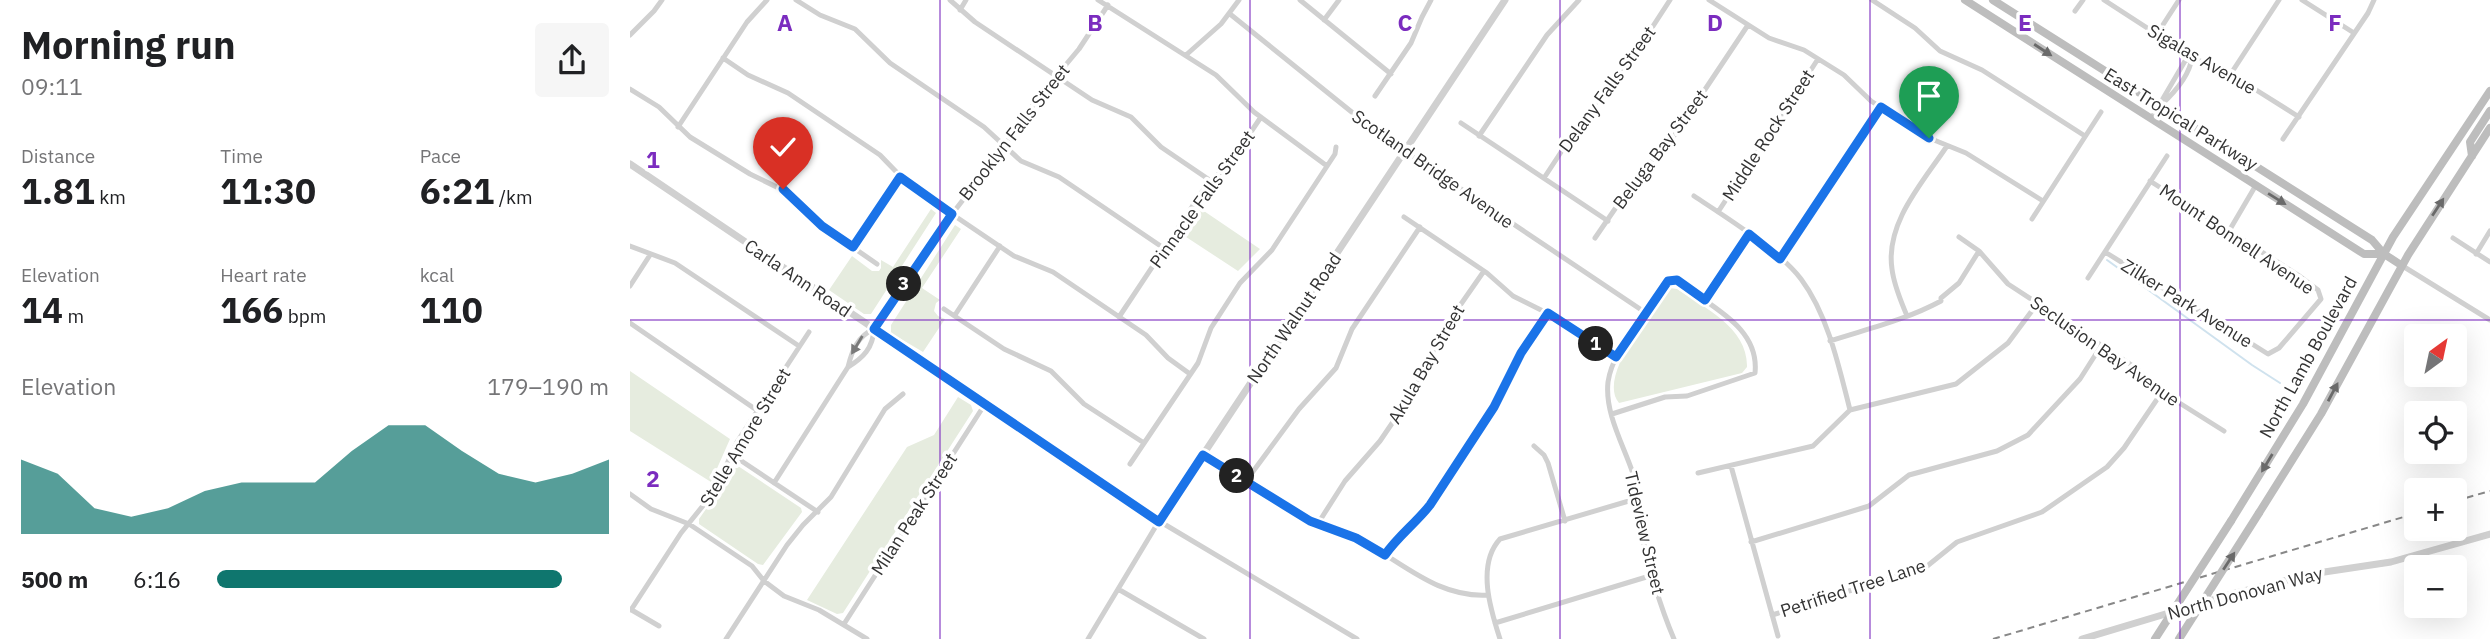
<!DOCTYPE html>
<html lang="en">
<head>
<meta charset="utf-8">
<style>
  body { margin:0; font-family:"IBM Plex Sans",sans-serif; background:#f6f6f6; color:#202124; height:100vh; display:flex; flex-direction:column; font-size:26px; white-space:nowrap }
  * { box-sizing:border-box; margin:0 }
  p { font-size:23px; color:#757577 }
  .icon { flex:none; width:38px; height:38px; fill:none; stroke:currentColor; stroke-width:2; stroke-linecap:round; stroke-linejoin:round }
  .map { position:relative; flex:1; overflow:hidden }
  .panel { display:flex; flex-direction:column; background:#fff; width:630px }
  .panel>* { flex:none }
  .needle { width:46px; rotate:33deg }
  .buttons { position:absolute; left:1774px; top:324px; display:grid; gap:14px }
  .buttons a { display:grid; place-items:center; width:63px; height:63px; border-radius:7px; background:#fff; box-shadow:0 7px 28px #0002; font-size:35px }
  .pin { position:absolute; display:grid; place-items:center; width:60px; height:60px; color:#fff; margin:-72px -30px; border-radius:50% 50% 50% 0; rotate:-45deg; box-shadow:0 0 7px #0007 }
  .pin .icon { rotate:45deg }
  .km { position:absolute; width:35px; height:35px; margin:-18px; border-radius:50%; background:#222; color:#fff; font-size:19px; line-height:35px; text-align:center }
  .round { display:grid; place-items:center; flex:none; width:74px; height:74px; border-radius:7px; background:#f6f6f6 }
  .overview { display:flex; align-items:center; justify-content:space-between; height:119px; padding:0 21px }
  h1 { font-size:38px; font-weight:700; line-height:52px }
  .metrics { display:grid; grid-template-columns:repeat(3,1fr); gap:10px; height:119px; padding:7px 21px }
  .metrics div { display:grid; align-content:center }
  .metrics b { font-size:35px; font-weight:700 }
  .metrics small { font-size:19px; font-weight:400 }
  .metrics p { font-size:19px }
  .chart { height:196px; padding:14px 21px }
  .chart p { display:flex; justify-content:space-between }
  .chart svg { width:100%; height:126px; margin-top:7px; fill:#0f766e; opacity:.7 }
  ul { padding:0 21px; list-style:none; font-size:23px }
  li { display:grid; grid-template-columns:112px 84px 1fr; align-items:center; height:52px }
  li i { height:18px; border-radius:9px; background:#0f766e }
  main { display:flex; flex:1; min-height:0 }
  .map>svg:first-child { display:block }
</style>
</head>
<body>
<main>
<section class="panel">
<div class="overview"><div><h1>Morning run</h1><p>09:11</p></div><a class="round"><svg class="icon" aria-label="share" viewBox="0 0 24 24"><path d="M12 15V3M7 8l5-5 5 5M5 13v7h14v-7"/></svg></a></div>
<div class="metrics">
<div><p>Distance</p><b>1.81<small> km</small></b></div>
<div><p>Time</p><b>11:30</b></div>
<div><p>Pace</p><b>6:21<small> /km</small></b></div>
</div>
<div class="metrics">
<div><p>Elevation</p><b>14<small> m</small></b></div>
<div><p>Heart rate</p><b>166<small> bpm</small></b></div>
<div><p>kcal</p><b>110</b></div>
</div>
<div class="chart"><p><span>Elevation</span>179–190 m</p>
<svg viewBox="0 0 160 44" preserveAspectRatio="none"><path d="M0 44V18L10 23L20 35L30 38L40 35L50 29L60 26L70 26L80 26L90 15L100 6L110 6L120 15L130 23L140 26L150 23L160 18V44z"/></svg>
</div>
<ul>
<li><b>500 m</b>6:16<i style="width:88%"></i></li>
</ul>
</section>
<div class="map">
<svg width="1860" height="639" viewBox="0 0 1860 639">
  <rect width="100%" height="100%" fill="#fff"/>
  <path fill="#e6ecdf" d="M568,207L630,249L608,271L550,233Z
    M301,209L306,213L241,314H234L199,290L222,256L242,271H249L251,268V260L263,267Z
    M325,225L331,229L292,288L310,300L306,303L304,311L308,316L315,319L293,352L261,333V325Z
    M1040,288L1047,289C1075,308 1118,328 1117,367L1112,373L989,403C967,378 1021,312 1036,290Z
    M0,371L100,439L81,482L0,431Z
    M328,397L341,405L343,411L213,613L207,614L177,600L277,447L304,435Z
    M108,466L171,508L172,512L133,565L128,564L69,524V519L93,485L100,469Z"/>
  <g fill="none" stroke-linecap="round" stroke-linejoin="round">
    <path stroke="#cfe2ee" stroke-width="2" d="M1477,260L1622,365L1650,383"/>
    <path stroke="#d0d0d0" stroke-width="5" d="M166,0L190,15L225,29L260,63L354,127L391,161L429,177L535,249
      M320,0L345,22L462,100L501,117L531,147L581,181
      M468,0L586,75L624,112L697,166
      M670,0L761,74
      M1079,0L1139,38L1174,50L1214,75L1241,101L1299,138L1336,153L1413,201
      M1242,0L1285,28L1310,51L1352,70L1455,136
      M1474,0L1562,57L1615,83L1669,117
      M1672,0L1724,33
      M330,10L336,0
      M1445,11L1453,0
      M600,14L749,134L1016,313
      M694,20L709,0
      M1527,34L1549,0
      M0,35L24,11L32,0
      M556,55L591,24L609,0
      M93,58L118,75L158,93L250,155L279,185L384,256L423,272L516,335L538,358L560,374
      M1600,75L1649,0
      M0,89L29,107L60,137L120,174L159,193L192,226L247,264
      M745,96L781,43L792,17L801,0
      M1531,105C1544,93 1560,75 1562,57
      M1521,119L1555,61L1562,57
      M831,123L978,221
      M48,127L117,22L137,0
      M849,136L917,35L949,0
      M1653,139L1738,13L1744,0
      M914,178L958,111L988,80L1040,0
      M1064,196C1094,216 1149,250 1171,279C1198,315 1209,367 1220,410
      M1088,212L1188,59
      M774,217L857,273L883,296L931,320L986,357
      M1402,219L1471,112
      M1599,231L1626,185
      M1329,237L1349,251L1378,284L1506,368L1532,392L1594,431
      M965,238L1009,174L1035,148L1046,133L1118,25
      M1823,238L1860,262
      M0,246L45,263L169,346
      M223,247L270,177
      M1475,252L1638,354L1649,348L1691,299L1688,290L1668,275L1520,181
      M1846,254L1860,231
      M1150,259L1251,107
      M1771,265L1860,320
      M1458,278L1537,156
      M0,286L20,255
      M1075,300L1119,234
      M314,309L374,349L421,371L454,404L514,443
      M325,315L370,246
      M1277,316C1271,301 1264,286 1262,269C1255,223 1293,182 1317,146
      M489,317L572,192L604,157L631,117
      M0,323L128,411
      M244,329L312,227L367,156L408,98L449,49L478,5
      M1200,341C1237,329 1276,320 1311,301V298L1329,283L1349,251
      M218,367C233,358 243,348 244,329
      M982,414L1035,397L1057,396L1125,373C1130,325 1077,306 1047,280C1033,279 1026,297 1019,308C1004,331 982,354 978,382C974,418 1000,455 1008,490C1011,504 1010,518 1012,532C1016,562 1032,611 1044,639
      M904,446L914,455L918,463L935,521
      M101,454L188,512
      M573,455C609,477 644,503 683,522C697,530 713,532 728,539C772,561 806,598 858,595
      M500,464L568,363L581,328L610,283L642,250L705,154L706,147
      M1101,466L1148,636
      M1068,473L1183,446L1220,410L1326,384L1378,343L1407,304
      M616,481L669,409L706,368L722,329L790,227
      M144,483L218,367C222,350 228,336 244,329
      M0,494L21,509L59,524L122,566L134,581L154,596L189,610L237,639
      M687,525L715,481L750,441L784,391L815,327L854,271
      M1121,542L1239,506L1279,475L1367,451L1398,435L1450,379L1471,346
      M755,555C768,536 786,523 800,505L864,407L891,353L918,313
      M488,589L574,639
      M0,609L29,626
      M1,610L51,533L84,492L107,442L179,332
      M1142,615L1296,567L1327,542L1412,512L1477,467L1494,448L1532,392
      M865,623L1023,575
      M214,624L355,404
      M96,639L157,545L173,525L201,497L255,409L273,394
      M458,639L529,521L727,639
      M870,639C861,611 846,565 870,539L1009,498"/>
    <path stroke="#d0d0d0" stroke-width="7" d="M0,164L529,521L875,0
      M1452,639L1602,594L1681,574L1761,562L1860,534"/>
    <path stroke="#bdbdbd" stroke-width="8" d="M1335,0L1734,254H1754
      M1363,0L1742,240L1754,254L1771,265
      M1842,156L1840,142L1860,111
      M1629,513L1691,414L1778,255L1860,128
      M1601,521L1673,404L1763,237L1860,91"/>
    <path stroke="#888" stroke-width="2" stroke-dasharray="7 5" stroke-linecap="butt" d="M1825,501L1860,491
      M1363,639L1787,513"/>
    <path stroke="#bdbdbd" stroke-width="8" d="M1525,639L1601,521
      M1549,639L1629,513"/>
  </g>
  <defs><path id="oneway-solid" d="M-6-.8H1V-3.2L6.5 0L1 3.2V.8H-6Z" transform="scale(1.75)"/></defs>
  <g fill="#6a6a6a">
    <use href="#oneway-solid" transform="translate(1413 50) rotate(33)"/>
    <use href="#oneway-solid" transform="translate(1647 199) rotate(32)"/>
    <use href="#oneway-solid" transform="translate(1808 207) rotate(-57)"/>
    <use href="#oneway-solid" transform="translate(1703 392) rotate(-62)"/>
    <use href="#oneway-solid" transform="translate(1637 463) rotate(121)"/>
    <use href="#oneway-solid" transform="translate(1599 561) rotate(-57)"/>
  </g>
  <use fill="#7a7a7a" href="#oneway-solid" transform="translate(227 345) rotate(121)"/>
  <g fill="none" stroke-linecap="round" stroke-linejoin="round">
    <defs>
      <path id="route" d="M153,189L192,226L223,247L270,177L322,214L244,329L529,522L573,455L680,521L726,538L755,555C768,536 786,523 800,505L864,407L891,353L918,313L986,357L1038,281L1047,280L1075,300L1119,234L1150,259L1251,107L1299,138"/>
    </defs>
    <use href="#route" stroke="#fff" stroke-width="14"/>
    <use href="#route" stroke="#1a73e8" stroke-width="9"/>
  </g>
  <path fill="none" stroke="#7b2cbf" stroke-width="2" stroke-opacity="0.55" d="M310,0V639M620,0V639M930,0V639M1240,0V639M1550,0V639M0,320H1860"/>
  <g text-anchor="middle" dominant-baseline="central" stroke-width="7" stroke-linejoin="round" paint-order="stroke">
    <g font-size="18" fill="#333" stroke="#fff">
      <text transform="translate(1572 59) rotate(30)">Sigalas Avenue</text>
      <text transform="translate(977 89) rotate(-54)">Delany Falls Street</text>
      <text transform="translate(1551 119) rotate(32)">East Tropical Parkway</text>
      <text transform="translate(384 132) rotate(-52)">Brooklyn Falls Street</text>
      <text transform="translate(1138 135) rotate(-57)">Middle Rock Street</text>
      <text transform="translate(1030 149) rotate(-53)">Beluga Bay Street</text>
      <text transform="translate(803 169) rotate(35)">Scotland Bridge Avenue</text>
      <text transform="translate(572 199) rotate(-54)">Pinnacle Falls Street</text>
      <text transform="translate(1607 239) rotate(34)">Mount Bonnell Avenue</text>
      <text transform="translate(168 278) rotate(34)">Carla Ann Road</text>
      <text transform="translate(1557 303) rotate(32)">Zilker Park Avenue</text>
      <text transform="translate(664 318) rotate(-56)">North Walnut Road</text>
      <text transform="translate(1475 351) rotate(35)">Seclusion Bay Avenue</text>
      <text transform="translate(1678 357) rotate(-61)">North Lamb Boulevard</text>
      <text transform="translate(796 364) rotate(-60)">Akula Bay Street</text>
      <text transform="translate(115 437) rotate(-59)">Stelle Amore Street</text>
      <text transform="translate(284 514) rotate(-57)">Milan Peak Street</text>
      <text transform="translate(1015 533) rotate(77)">Tideview Street</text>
      <text transform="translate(1223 588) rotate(-18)">Petrified Tree Lane</text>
      <text transform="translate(1615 593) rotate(-15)">North Donovan Way</text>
    </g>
  </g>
  <g font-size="23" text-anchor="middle" font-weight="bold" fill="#7b2cbf" stroke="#fff" stroke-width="7" stroke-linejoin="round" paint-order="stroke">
    <text x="155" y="31">A</text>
    <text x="465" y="31">B</text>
    <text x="775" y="31">C</text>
    <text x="1085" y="31">D</text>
    <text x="1395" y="31">E</text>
    <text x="1705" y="31">F</text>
    <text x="23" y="168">1</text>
    <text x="23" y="487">2</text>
  </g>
</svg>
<div class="buttons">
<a><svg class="needle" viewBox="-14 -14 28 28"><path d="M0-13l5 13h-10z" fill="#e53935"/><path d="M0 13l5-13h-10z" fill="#757577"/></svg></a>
<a><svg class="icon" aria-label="locate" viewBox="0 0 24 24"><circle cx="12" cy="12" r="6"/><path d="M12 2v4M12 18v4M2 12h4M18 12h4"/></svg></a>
<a>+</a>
<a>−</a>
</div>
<div class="pin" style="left:1299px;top:138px;background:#1e9e55"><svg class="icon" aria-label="arrive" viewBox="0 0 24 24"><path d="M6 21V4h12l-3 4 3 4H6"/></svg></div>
<div class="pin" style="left:153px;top:189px;background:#d93025"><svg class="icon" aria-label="check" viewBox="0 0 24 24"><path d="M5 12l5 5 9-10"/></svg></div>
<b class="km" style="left:966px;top:344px">1</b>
<b class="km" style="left:607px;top:476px">2</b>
<b class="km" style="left:274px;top:284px">3</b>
</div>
</main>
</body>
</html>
